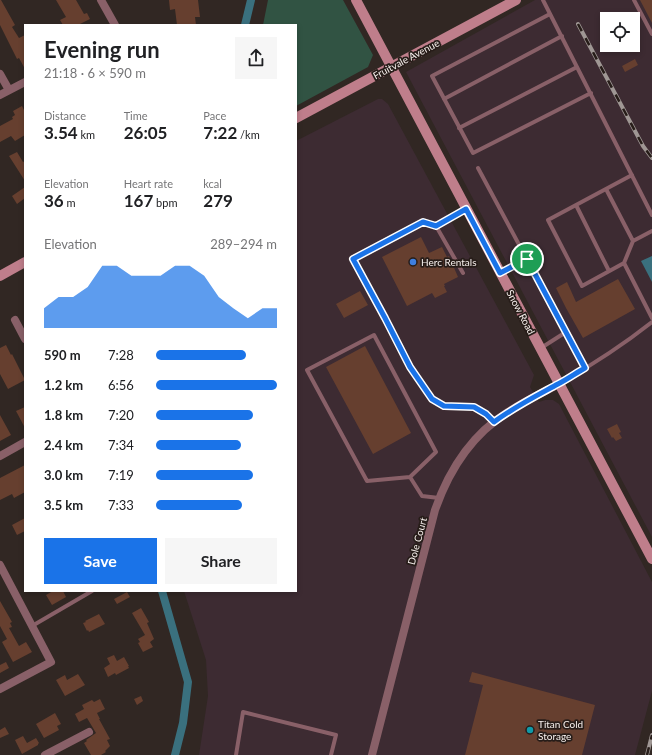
<!DOCTYPE html>
<html lang="en">
<head>
<meta charset="utf-8">
<style>
  body { margin:0; font-family:Lato,sans-serif; background:#f6f6f6; color:#202124; height:100vh; display:flex; flex-direction:column; font-size:15px; white-space:nowrap }
  * { box-sizing:border-box; margin:0 }
  p { font-size:13px; color:#757577 }
  .icon { flex:none; width:22px; height:22px; fill:none; stroke:currentColor; stroke-width:2; stroke-linecap:round; stroke-linejoin:round }
  .map { position:relative; flex:1; overflow:hidden }
  .panel { position:absolute; left:24px; top:24px; width:273px; height:568px; display:flex; flex-direction:column; background:#fff; border-radius:0px; box-shadow:0 2px 6px #0003 }
  .panel>* { flex:none }
  .tools { position:absolute; left:600px; top:12px; display:grid; gap:8px }
  .tools a { display:grid; place-items:center; width:40px; height:40px; border-radius:0px; background:#fff; box-shadow:0 2px 6px #0003; font-size:20px }
  .pin { position:absolute; display:grid; place-items:center; width:34px; height:34px; color:#fff; margin:-17px; border:2px solid #fff; border-radius:50%; box-shadow:0 1px 4px #0007 }
  .round { display:grid; place-items:center; flex:none; width:42px; height:42px; border-radius:0px; background:#f6f6f6 }
  .headline { display:flex; align-items:center; justify-content:space-between; height:68px; padding:0 20px }
  h1 { font-size:22px; font-weight:700; line-height:30px }
  .metrics { display:grid; grid-template-columns:repeat(3,1fr); gap:6px; height:68px; padding:4px 20px }
  .metrics div { display:grid; align-content:center }
  .metrics b { font-size:17px; font-weight:700 }
  .metrics small { font-size:11px; font-weight:400 }
  .metrics p { font-size:11px }
  .chart { height:112px; padding:8px 20px }
  .chart p { display:flex; justify-content:space-between }
  .chart svg { width:100%; height:72px; margin-top:4px; fill:#1a73e8; opacity:.7 }
  .action { display:flex; gap:8px; margin-top:auto; padding:8px 20px }
  .action a { flex:1; height:46px; border-radius:0px; background:#1a73e8; color:#fff; font-size:16px; font-weight:700; line-height:46px; text-align:center }
  .action a+a { background:#f6f6f6; color:#202124 }
  ul { padding:0 20px; list-style:none; font-size:13px }
  li { display:grid; grid-template-columns:64px 48px 1fr; align-items:center; height:30px }
  li i { height:10px; border-radius:5px; background:#1a73e8 }
  .map>svg:first-child { display:block }
</style>
</head>
<body>
<div class="map">
<svg width="652" height="755" viewBox="0 0 652 755">
  <rect width="100%" height="100%" fill="#312723"/>
  <path fill="#3d2b32" fill-rule="evenodd" d="M535,0H652V537L406,72ZM607,19H633V45H607Z
    M378,99H382L388,104L534,375L530,387L539,402L545,400H553L559,404L652,582V691L635,755H199L208,696L206,660L184,591H296V141Z"/>
  <path fill="#315343" d="M268,0H343L373,55L368,67L296,106V25H263Z"/>
  <path fill="#3a707e" d="M652,256V282L641,261Z"/>
  <g fill="none" stroke-linecap="round" stroke-linejoin="round">
    <path stroke="#3a707e" stroke-width="8" d="M245,25L251,0
      M162,591L188,682L183,723L175,755"/>
  </g>
  <path fill="#663f2f" d="M0,0H1L15,25L12,27L19,38L25,35V69L19,58L17,59L0,25Z
    M56,0H76L84,14L87,13L90,19L78,25H63L60,20L66,17Z
    M169,0H198L200,17H195L196,25H177L175,9L170,10Z
    M640,0H652V23Z
    M635,59L638,65L625,72L622,66Z
    M22,106L25,112V135L15,141L11,136L0,142V126L13,119L12,117L15,115L13,111Z
    M17,152L23,162L25,161V181L9,156Z
    M25,187V198L17,204L12,196Z
    M421,237L429,253L442,247L447,257L449,256L458,277L444,284L445,286H444L447,292L435,298L432,293L407,306L382,257Z
    M618,279L635,309L583,338L566,308L556,288L567,282L576,302Z
    M360,291L368,305L344,318L336,304Z
    M6,345L11,355L12,354L25,380L8,389L0,374V348Z
    M365,346L411,433L373,454L326,367Z
    M25,407V428L16,411Z
    M0,415L11,435L0,441Z
    M617,424L621,432L619,433L622,438L616,441L613,437L612,438L607,429Z
    M25,465V492L14,498L12,494L0,500V478Z
    M25,518V531L17,535L12,525Z
    M53,591H63L66,597L52,605L46,595Z
    M127,592L130,597L117,604L114,599Z
    M0,601L12,622L10,623L12,627L9,628L19,646L26,642L32,652L13,662L2,642L7,639L0,626Z
    M141,608L149,622L147,623L154,639L150,642L153,647L143,652L138,643L140,642L138,639L145,635L132,613Z
    M99,614L105,624L89,632L88,630L87,631L83,623L86,622L85,621Z
    M114,655L117,661L124,657L129,666H128L129,668L116,675L115,673L108,677L104,668L110,664L107,658Z
    M6,662L9,668L0,673V665Z
    M472,672L595,705L582,755H465L483,685L469,682Z
    M78,674L85,685L65,696L56,680L65,675L67,680Z
    M141,696L143,701L137,705L134,699Z
    M100,699L105,709L97,713L100,719H99L110,739L107,740L110,746L105,751L106,752L101,755H91L84,743L87,741L86,740L96,733L87,718L79,722L75,714L84,709L82,705L92,700L94,702Z
    M55,713L61,724L57,726L59,730L44,738L36,724Z
    M5,727L9,734L0,738V730Z
    M23,736L27,743L36,738L39,743L38,744V745L22,754L15,740Z"/>
  <g fill="none" stroke-linecap="round" stroke-linejoin="round">
    <path stroke="#896068" stroke-width="4" d="M543,0L652,215
      M634,0L652,34
      M550,14L432,76L473,153L591,93
      M444,99L562,36
      M459,128L577,67
      M478,168L585,368
      M632,175L548,220L582,286L624,263L633,241L652,231
      M606,189L633,241
      M576,205L609,271
      M436,226L423,222L353,259L385,317L410,367L432,399L444,406L474,407L486,414L494,422
      M624,263L652,318
      M463,273L436,226L466,209
      M501,273L527,259
      M541,348L566,332
      M559,384C592,365 623,345 652,322
      M410,477L367,481L307,370L374,335L436,452L410,477L422,496L439,498
      M32,626L92,591
      M236,755L243,712L336,735L331,755"/>
    <path stroke="#896068" stroke-width="8" d="M101,0L115,25
      M0,74L9,90
      M0,95L25,82
      M15,320L25,339
      M0,456L25,442
      M0,565L51,662L0,689
      M45,755L89,732
      M372,755L435,510C449,470 471,435 508,412C524,401 542,393 559,384"/>
    <path stroke="#bf7e8b" stroke-width="10" d="M356,0L652,559
      M296,118L516,0
      M0,276L25,262"/>
    <defs>
      <path id="rail" d="M578,24L643,146L652,158
        M647,755L652,735"/>
    </defs>
    <use href="#rail" stroke="#9f9794" stroke-width="4"/>
    <use href="#rail" stroke="#271d19" stroke-width="2.5" stroke-dasharray="8" stroke-linecap="butt"/>
  </g>
  <g fill="none" stroke-linecap="round" stroke-linejoin="round">
    <defs>
      <path id="route" d="M466,209L500,273L527,259L585,368C576,373 568,379 558,384C536,396 514,407 494,422L486,414L474,407L444,406L432,399L410,367L385,318L353,259L423,222L436,226Z"/>
    </defs>
    <use href="#route" stroke="#fff" stroke-width="8"/>
    <use href="#route" stroke="#1a73e8" stroke-width="5"/>
  </g>
  <circle fill="#3f7fe0" stroke="#271d19" stroke-width="1.5" cx="413" cy="262" r="4"/>
  <circle fill="#0f9aa8" stroke="#271d19" stroke-width="1.5" cx="530" cy="730" r="4"/>
  <g text-anchor="middle" dominant-baseline="central" stroke-width="3.5" stroke-linejoin="round" paint-order="stroke">
    <g font-size="10" fill="#f7f0ed" stroke="#271d19">
      <text transform="translate(406 59) rotate(-28)">Fruitvale Avenue</text>
      <text transform="translate(521 312) rotate(62)">Snow Road</text>
      <text transform="translate(417 541) rotate(-75)">Dole Court</text>
    </g>
    <g font-size="10" fill="#f7f0ed" stroke="#271d19" text-anchor="start">
      <text x="421" y="262">Herc Rentals</text>
      <text x="538" y="724">Titan Cold<tspan x="538" dy="12">Storage</tspan></text>
    </g>
  </g>
</svg>
<div class="tools">
<a><svg class="icon" aria-label="locate" viewBox="0 0 24 24"><circle cx="12" cy="12" r="6"/><path d="M12 2v4M12 18v4M2 12h4M18 12h4"/></svg></a>
</div>
<div class="pin" style="left:527px;top:259px;background:#1e9e55"><svg class="icon" aria-label="arrive" viewBox="0 0 24 24"><path d="M6 21V4h12l-3 4 3 4H6"/></svg></div>
<section class="panel">
<div class="headline"><div><h1>Evening run</h1><p>21:18 · 6 × 590 m</p></div><a class="round"><svg class="icon" aria-label="share" viewBox="0 0 24 24"><path d="M12 15V3M7 8l5-5 5 5M5 13v7h14v-7"/></svg></a></div>
<div class="metrics">
<div><p>Distance</p><b>3.54<small> km</small></b></div>
<div><p>Time</p><b>26:05</b></div>
<div><p>Pace</p><b>7:22<small> /km</small></b></div>
</div>
<div class="metrics">
<div><p>Elevation</p><b>36<small> m</small></b></div>
<div><p>Heart rate</p><b>167<small> bpm</small></b></div>
<div><p>kcal</p><b>279</b></div>
</div>
<div class="chart"><p><span>Elevation</span>289–294 m</p>
<svg viewBox="0 0 160 44" preserveAspectRatio="none"><path d="M0 44V32L10 25L20 25L30 19L40 6L50 6L60 12L70 12L80 12L90 6L100 6L110 12L120 25L130 32L140 38L150 32L160 32V44z"/></svg>
</div>
<ul>
<li><b>590 m</b>7:28<i style="width:74%"></i></li>
<li><b>1.2 km</b>6:56<i style="width:100%"></i></li>
<li><b>1.8 km</b>7:20<i style="width:80%"></i></li>
<li><b>2.4 km</b>7:34<i style="width:70%"></i></li>
<li><b>3.0 km</b>7:19<i style="width:80%"></i></li>
<li><b>3.5 km</b>7:33<i style="width:71%"></i></li>
</ul>
<div class="action"><a>Save</a><a>Share</a></div>
</section>
</div>
</body>
</html>
